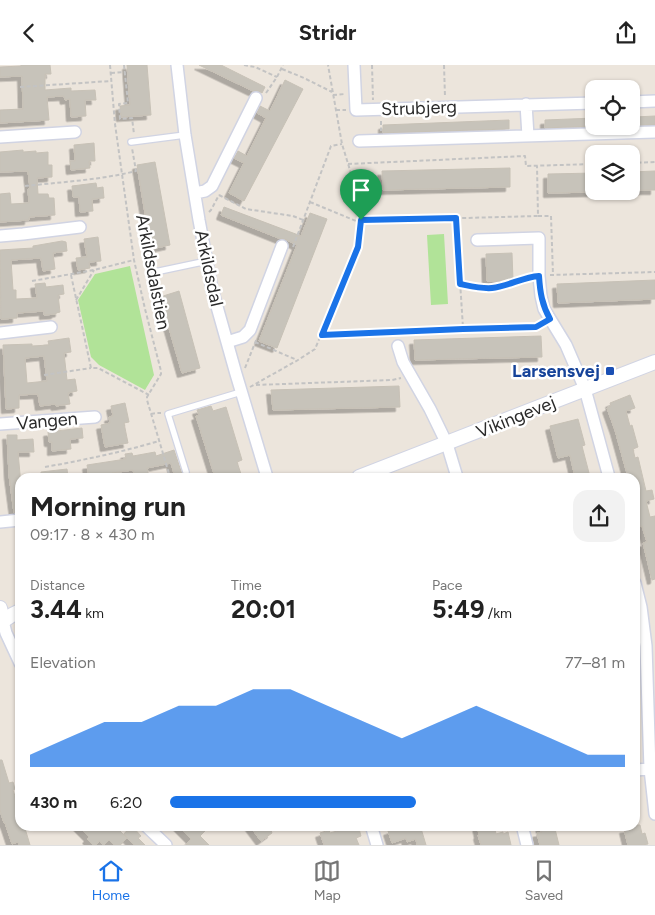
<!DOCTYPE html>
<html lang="en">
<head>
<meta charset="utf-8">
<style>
  body { margin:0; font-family:Figtree,sans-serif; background:#f2f2f2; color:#222; height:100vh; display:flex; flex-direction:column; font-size:19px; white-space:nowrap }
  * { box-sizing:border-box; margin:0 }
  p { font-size:16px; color:#767676 }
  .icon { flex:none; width:28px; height:28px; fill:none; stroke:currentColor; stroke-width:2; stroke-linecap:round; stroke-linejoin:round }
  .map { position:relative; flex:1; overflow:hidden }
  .sheet { position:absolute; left:15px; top:408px; width:625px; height:358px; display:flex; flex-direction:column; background:#fff; border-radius:15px; box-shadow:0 1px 4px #0004 }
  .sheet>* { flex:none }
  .fabs { position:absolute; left:585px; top:15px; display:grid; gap:10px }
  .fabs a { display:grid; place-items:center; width:55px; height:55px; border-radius:10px; background:#fff; box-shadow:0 1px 4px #0004; font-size:25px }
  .pin { position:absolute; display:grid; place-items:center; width:42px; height:42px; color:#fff; margin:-51px -21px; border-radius:50% 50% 50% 0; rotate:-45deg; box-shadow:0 0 5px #0007 }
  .pin .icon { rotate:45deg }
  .round { display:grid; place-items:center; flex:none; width:52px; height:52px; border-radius:15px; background:#f2f2f2 }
  .headline { display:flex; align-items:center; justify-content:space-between; height:85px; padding:0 15px }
  h1 { font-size:28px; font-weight:700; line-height:38px }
  .figures { display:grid; grid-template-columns:repeat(3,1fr); gap:8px; height:85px; padding:5px 15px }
  .figures div { display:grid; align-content:center }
  .figures b { font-size:25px; font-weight:700 }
  .figures small { font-size:14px; font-weight:400 }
  .figures p { font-size:14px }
  .chart { height:140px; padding:10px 15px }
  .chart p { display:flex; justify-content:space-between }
  .chart svg { width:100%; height:90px; margin-top:5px; fill:#1a73e8; opacity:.7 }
  ul { padding:0 15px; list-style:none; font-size:16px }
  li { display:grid; grid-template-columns:80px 60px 1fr; align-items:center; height:38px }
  li i { height:12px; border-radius:6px; background:#1a73e8 }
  header { display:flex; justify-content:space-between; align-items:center; height:65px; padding:0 15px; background:#fff; font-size:22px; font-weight:700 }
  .tab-bar { display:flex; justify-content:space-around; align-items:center; height:70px; border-top:1px solid #e0e0e0; background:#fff; font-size:14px; color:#767676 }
  .tab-bar a { display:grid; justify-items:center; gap:2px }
  .tab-bar .on { color:#1a73e8 }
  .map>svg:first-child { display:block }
</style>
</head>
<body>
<header><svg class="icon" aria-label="back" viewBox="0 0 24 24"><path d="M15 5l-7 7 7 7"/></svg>Stridr<svg class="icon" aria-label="share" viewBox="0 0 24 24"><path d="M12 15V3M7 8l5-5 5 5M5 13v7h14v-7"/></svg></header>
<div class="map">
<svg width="655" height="780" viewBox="0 0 655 780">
  <defs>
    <filter id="shadow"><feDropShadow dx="-4.5" dy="4.5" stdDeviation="0" flood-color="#0004"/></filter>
  </defs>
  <rect width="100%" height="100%" fill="#ece5dc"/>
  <path fill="#b1e398" d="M444,169L448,239L431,240L427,170Z
    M130,201L154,310L145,325L99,300L91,292L78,235L95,209Z"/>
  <path fill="#c7c3ba" stroke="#c7c1b6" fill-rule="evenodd" filter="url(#shadow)" d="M21,0H50L51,9H45V25L71,23V26L95,25L96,35H85L86,51L71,52L70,34L65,35L64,31L47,32L49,55L0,58V45L23,44L22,11L0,12V2L21,1Z
    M127,0H147L151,50L121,52L120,41L130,40Z
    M199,0H221L265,22L262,28L259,26H253Z
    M285,15L303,24L244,136L229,128L244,98L234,93L238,86L247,91L266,53L257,48L260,41L270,46Z
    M655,51V60H635V52Z
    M594,53V61L545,63V55Z
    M509,55V64L383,68V60Z
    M94,78L95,96H89L90,103L71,105L70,96H75L74,80Z
    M23,85V87L36,86V88L48,87V100H52V112L37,113L38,129H48L49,133H54L55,150L29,152V155L0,157V129L10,128L11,139L29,138L28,124L30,123L28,106L0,107V87Z
    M155,97L170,180L151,184L137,100Z
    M510,103V122L383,125L382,106Z
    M655,106V125H631V107Z
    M594,108V127L548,128V109Z
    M96,118L97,123L103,122L104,133L92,134L93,146L80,147L79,132H73L72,121Z
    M224,142L301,171L310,148L327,154L277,283L259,276L297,180L285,174H281L221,150Z
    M98,172L101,196L89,197L90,203L78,205L76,193L87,192L84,174Z
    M62,176L66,177L67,186L53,188L55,204L43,206L41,193L11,195L13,225H16V234L37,233L35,219L45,218L46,222L63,220L64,229L58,230L60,247L56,248V249L44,250V246L17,248V253L1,254L0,185L33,183V181L39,180Z
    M512,188L513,215L487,216L486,189Z
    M655,215V234L558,238L557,219Z
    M179,226L200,303L182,308L160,232Z
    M541,271L542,292L415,295L414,275Z
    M69,273L71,287L64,288L67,315L75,314L77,326L68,328L70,339L56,341L55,339L40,341L38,329L19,330V343L6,344L3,280L32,279V281L49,280L48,276ZM44,291L47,316L27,318L25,293Z
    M399,321L400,342L273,345L271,325Z
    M630,330L635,343L626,346L630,361L632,360L638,382L633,384L635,393L638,392L646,426L652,425L654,434L646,436L650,452L655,451V514L652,515L643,478L647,477L642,461L637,462L635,455V412H628L615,365L607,343L611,341L610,338Z
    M125,338L129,357L124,358L128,378L105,382L101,360L110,358L109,352L113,351L111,341Z
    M211,341L213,346L226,342L242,395L237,397L242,412H215L196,351L199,350L197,345Z
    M578,354L585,380L582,381L589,408L575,412L570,390L558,393L550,361Z
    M82,363L83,373L70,374L71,384L52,386V377H49L48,367Z
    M7,370H17V375L33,374L34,387H18L20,409V448H14L9,410Z
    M174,385L183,412H175L171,398L147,403L149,412H135L133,405L112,408L113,412H98V411L89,412L87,400L126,394L125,389L132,388L133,391L155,387L156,391Z
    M67,404L68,412H41V407Z
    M0,695H2L9,718L13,717L15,724L13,725L19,744L20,743V760H24L30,780H19L18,777L12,779L5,758H4L0,745Z
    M77,760H114L127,773L120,780H114L109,775L104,780L99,776L96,780H93L87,774L89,772Z
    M177,760H199L205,766L200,771L209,780H186L191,774Z
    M249,760H269L272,768L261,776Z
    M358,760L361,771L356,773L359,780H324L320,768L329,765L330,768Z
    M406,760H420L426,780H417L416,774L407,777L406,773L392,778L388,766Z
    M477,760H494L496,769L503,767V769L508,767L511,780H481L478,770L479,769Z
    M540,760H554L559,780H540L537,768L542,767Z
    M631,760H640L642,769L645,768L648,779L642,780H628L624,764L632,763Z
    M132,761L141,771L138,773L145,780H134L124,769Z"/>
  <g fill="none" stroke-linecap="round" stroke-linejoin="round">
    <defs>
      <path id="service" d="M131,77L185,70
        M155,207L207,196
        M186,407L168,349L241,327"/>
      <path id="minor" d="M177,0L185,70L199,155L212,224L236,309L267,412
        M354,0L356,45L594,38
        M631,37L655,36
        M526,39L528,71
        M0,72L75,67
        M359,76L655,67
        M195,128L205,126L212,121L256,33
        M0,171L23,169L80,162
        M477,175L539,173V211L541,231L544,244L566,280L585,324L609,412
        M0,268L51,262
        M227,277L243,272L250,265L282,181
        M398,281L403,297L430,344L447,379L457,412
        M0,359L95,352
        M0,457L20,455
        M635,518L641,542L646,581L650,704L655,749
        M0,558L3,556L6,568L20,598
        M635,705L650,704
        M145,760L166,780
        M371,760L377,780
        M522,760L527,780"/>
      <path id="tertiary" d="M359,412L655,297
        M0,543L3,556L12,550L20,546"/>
    </defs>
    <use href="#service" stroke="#d1d4e3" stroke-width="8"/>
    <use href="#minor" stroke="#d1d4e3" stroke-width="14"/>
    <use href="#tertiary" stroke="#d1d4e3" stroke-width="16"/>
    <path stroke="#c3c3c3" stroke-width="2" stroke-dasharray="4 2.5" stroke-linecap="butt" d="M110,0L115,59L134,195L145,244L161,306V309L147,332V335L170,412
      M124,0L128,38L119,39L120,54L132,53L134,69
      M244,0L255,2L277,12
      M372,0L373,35
      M444,0L445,32
      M282,4L304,13L332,27
      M111,8L125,7
      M20,22L111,16
      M266,28L277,12L283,0
      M333,30L345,29
      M336,45H346
      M381,56V66
      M631,98L655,97
      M348,99L525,91L526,101L594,99
      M25,121C62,117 100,115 136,106L132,83
      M219,130L246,144L293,151L303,155
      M310,137L356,156L538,151L537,101
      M209,147L211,145L219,130
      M538,151H551L553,210
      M456,153L463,263
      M293,182L331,81L342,79
      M71,210L91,303H98L149,330
      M550,210L655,207
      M32,216L94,205L134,195
      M460,219L491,223L508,219L528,212
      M76,235L94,205
      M322,270L463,264L536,262L541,259
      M255,277L297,295
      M245,303L257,273
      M44,310L91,303
      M256,320L392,315L401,313
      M250,322L298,295L315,284L358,182L361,155L360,143L357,128L342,79L328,0
      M151,349L157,348H161
      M45,402C84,395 122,387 159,376"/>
    <use href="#service" stroke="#fff" stroke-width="5.5"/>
    <use href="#minor" stroke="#fff" stroke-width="11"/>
    <use href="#tertiary" stroke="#fff" stroke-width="14"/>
  </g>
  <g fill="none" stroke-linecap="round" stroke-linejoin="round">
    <defs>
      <path id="route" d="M456,153L460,219C470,221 482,224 492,223C509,221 523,212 539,211C540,227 542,240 550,254L536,262L463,264L322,270L358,182L361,155Z"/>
    </defs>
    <use href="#route" stroke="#fff" stroke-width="10"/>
    <use href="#route" stroke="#1a73e8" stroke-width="6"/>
  </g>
  <rect fill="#1a4fb4" stroke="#fff" stroke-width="2" x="605" y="301" width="10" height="10" rx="2.5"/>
  <g text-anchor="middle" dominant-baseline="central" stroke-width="5" stroke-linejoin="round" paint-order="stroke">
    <g font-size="18" fill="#2a2a2a" stroke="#fff">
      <text transform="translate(419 43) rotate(-2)">Strubjerg</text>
      <text transform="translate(209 203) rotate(78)">Arkildsdal</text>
      <text transform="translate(153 207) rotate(79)">Arkildsdalstien</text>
      <text transform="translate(516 352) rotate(-22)">Vikingevej</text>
      <text transform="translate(47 356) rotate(-5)">Vangen</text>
    </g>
    <g font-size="18" font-weight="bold" fill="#164399" stroke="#fff" text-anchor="end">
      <text x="600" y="306">Larsensvej</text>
    </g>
  </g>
</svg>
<div class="fabs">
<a><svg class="icon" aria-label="locate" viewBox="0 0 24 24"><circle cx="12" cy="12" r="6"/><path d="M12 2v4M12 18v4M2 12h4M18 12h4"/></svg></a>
<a><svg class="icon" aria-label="layers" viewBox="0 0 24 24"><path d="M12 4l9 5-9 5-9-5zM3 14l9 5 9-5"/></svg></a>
</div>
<div class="pin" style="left:361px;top:155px;background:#1e9e55"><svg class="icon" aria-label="arrive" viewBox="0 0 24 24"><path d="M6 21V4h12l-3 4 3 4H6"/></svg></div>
<section class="sheet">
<div class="headline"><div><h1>Morning run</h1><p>09:17 · 8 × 430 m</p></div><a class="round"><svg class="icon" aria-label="share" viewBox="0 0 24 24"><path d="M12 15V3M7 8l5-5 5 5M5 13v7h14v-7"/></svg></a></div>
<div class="figures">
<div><p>Distance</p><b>3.44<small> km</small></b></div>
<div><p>Time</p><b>20:01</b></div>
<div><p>Pace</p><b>5:49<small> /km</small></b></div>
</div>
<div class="chart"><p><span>Elevation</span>77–81 m</p>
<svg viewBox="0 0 160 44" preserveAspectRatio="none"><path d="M0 44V38L10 30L20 22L30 22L40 14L50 14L60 6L70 6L80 14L90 22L100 30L110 22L120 14L130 22L140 30L150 38L160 38V44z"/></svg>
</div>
<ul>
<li><b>430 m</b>6:20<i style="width:54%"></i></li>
</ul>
</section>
</div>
<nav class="tab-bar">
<a class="on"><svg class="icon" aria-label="home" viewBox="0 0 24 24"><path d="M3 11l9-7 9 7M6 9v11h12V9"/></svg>Home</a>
<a><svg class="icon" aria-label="map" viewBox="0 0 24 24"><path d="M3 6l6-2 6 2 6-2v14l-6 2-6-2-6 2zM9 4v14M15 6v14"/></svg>Map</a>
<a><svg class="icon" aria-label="saved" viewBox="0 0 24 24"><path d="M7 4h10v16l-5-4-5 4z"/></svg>Saved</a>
</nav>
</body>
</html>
